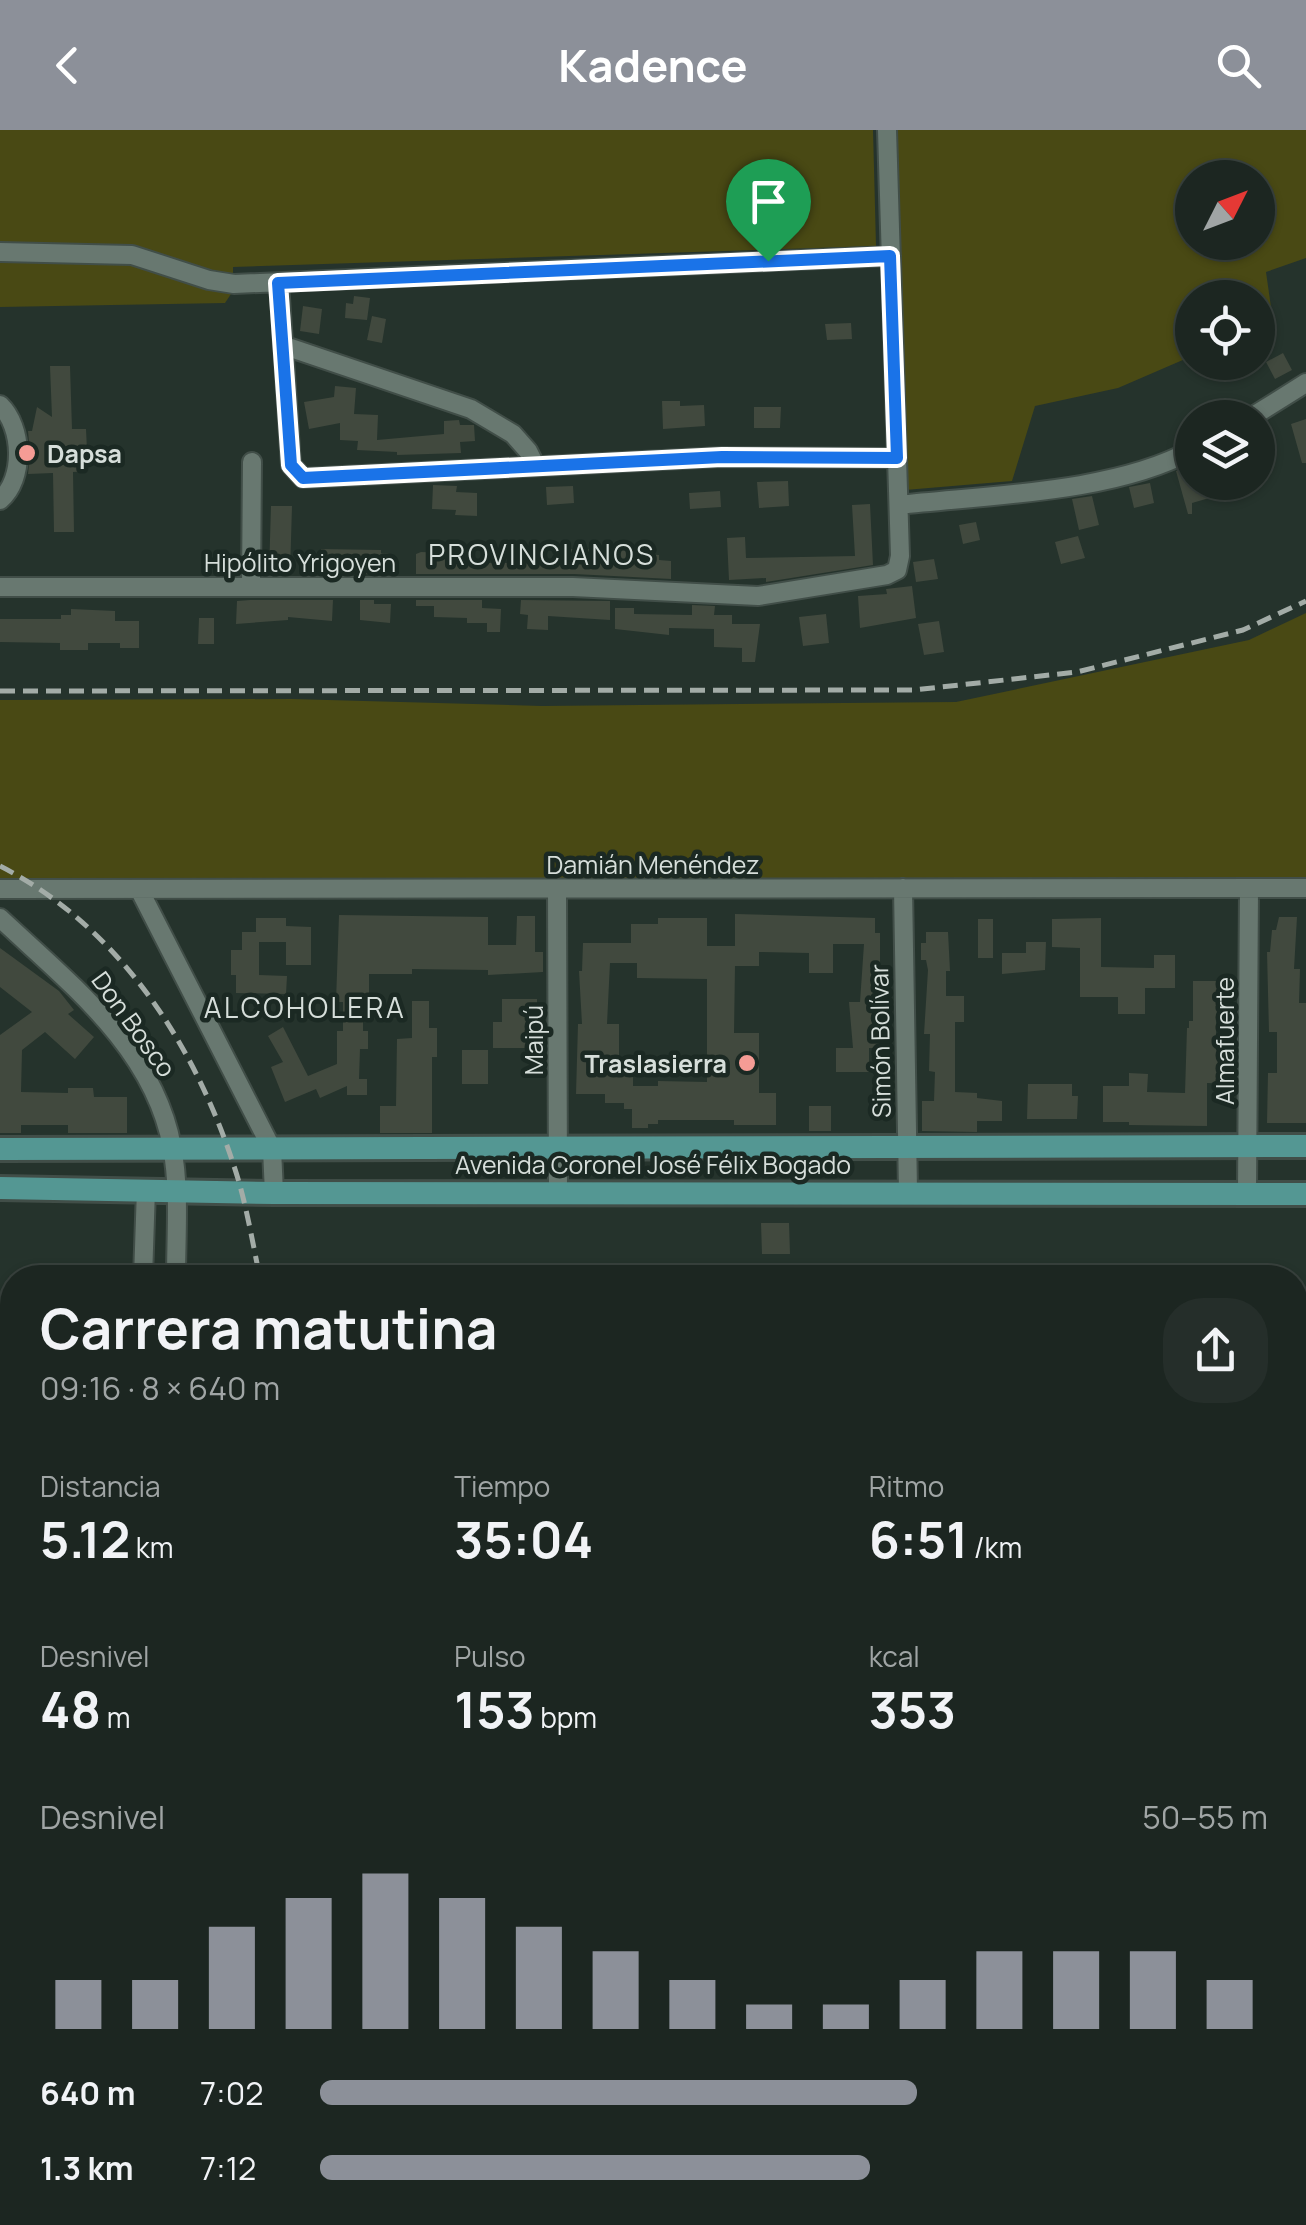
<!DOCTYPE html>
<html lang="es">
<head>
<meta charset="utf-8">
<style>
  body { margin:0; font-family:Manrope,sans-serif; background:#252e2a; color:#f1f3f6; height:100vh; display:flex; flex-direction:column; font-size:38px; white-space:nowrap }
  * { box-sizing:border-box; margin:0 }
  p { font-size:32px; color:#a0a5a5 }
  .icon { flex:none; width:55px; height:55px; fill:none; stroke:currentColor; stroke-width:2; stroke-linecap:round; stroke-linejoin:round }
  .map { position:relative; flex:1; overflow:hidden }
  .panel { position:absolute; left:0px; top:1135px; width:1308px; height:960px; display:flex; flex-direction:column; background:#1c2621; border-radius:40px 40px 0 0; box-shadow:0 2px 8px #0004,0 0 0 2px #3a433f }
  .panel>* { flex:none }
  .needle { width:65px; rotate:48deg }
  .fabs { position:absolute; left:1175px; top:30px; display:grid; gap:20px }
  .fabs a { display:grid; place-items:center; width:100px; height:100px; border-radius:50%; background:#1c2621; box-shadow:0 2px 8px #0004,0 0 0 2px #3a433f; font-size:50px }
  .pin { position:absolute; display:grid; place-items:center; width:85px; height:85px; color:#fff; margin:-102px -42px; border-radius:50% 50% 50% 0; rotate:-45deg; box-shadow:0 0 10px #0007 }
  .pin .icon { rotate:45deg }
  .round { display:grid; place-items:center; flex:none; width:105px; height:105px; border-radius:40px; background:#252e2a }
  .summary { display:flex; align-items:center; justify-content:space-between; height:170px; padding:0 40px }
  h1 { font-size:55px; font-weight:700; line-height:75px }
  .figures { display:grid; grid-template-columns:repeat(3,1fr); gap:15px; height:170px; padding:10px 40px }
  .figures div { display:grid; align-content:center }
  .figures b { font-size:50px; font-weight:700 }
  .figures small { font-size:28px; font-weight:400 }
  .figures p { font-size:28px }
  .chart { height:280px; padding:20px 40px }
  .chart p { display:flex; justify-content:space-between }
  .chart svg { width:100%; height:180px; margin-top:10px; stroke:#8c9099; stroke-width:6 }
  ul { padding:0 40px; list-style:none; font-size:32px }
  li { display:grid; grid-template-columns:160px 120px 1fr; align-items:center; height:75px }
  li i { height:25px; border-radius:12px; background:#8c9099 }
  header { display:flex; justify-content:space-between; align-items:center; height:130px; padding:0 40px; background:#8c9099; color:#fff; font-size:45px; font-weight:700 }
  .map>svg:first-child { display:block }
</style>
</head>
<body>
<header><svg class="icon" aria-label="back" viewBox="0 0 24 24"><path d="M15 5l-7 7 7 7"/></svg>Kadence<svg class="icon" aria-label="search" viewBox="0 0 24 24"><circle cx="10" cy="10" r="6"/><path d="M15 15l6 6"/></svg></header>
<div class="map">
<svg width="1306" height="2095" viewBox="0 0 1306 2095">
  <rect width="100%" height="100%" fill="#25332c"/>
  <path fill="#494914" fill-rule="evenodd" d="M0,0H873L876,116L233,137V161L225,173L0,177Z
    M893,0H1306V128L1266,142L1273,191L1258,198V168H1192V226L1118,258L1035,276L1012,351L905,360ZM1192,48H1258V112H1192Z
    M1306,483V751L0,753V570L291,569L542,576L956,572L1249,510Z"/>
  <path fill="#41493e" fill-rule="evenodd" d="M354,166L370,168L367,190L345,188L346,173L353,174Z
    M303,176L322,179L319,204L300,201Z
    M372,186L386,189L382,213L367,210Z
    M851,193L852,209L827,210L825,194Z
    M1283,223L1292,240L1275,249L1266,232Z
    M50,236H70L72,299H86L88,341L73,342L74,402H54L53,343L28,344L30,323L28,301H32L37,277L52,287Z
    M335,256L356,258L354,284L378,285L377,310L444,304V291L459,290L460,295H474L475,311L460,312L461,323L397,325V322L357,320L358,311L340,310V293L309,299L304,272L334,267Z
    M662,271H680V276L704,275L705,296L663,299Z
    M754,277H781L780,298H754Z
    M1306,289V333H1302L1291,294Z
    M1192,334V352H1251V356L1192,373V384H1188L1176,341Z
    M788,351L789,376L759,378L757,352Z
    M1150,353L1154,373L1134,378L1129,357Z
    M433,355L457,356L456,362L477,363V386L455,385L456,380L432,379Z
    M573,356L574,373L547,375L546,357Z
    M720,361L721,377L690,379L689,363Z
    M1092,366L1099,395L1079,400L1072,369Z
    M870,374L873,435L766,452V448L729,450L727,408L745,407L746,428L855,426L852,375Z
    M271,376H292L290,444L269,443Z
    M976,392L980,410L963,414L959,395Z
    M1078,406L1085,428L1061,434L1055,412Z
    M321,419L381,420V423L391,424V443L362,444V440L321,436Z
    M569,419L645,420V424L659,425V430L671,431V449L574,444H416V424L421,422L471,424V433H512L513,424H537V434L569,435Z
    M934,429L938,449L916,452L913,432Z
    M912,456L916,488L860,498L858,466L887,464L886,459Z
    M250,470H333L332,491L288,487V490L236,494L237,471Z
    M360,470H374V474H391L390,493L360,490Z
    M416,470H482V478L501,479L500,502H487V493H467V488L434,487V476H416Z
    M521,470L610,471V490L548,486V500L527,499L528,485L520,484Z
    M692,475L715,476L714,485H732V494H760L755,532H742V518L714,517V499L669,498V505L615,499V478H634V484L692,485Z
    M71,479L115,481V491H139V518H120V513H88V520H60V513L0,512V489H61V485H71Z
    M826,484L829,513L803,516L799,487Z
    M199,488H214V514H198Z
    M939,491L944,522L924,525L918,494Z
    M735,784L875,788V803H880V843H884L882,918H869V942H836V918H853L849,872H860L864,814H833V843H809V823L759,822V836H735L734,903H759V963H776V995H734V990H658V994H648V998H632V979H624V973H605V964H576L578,894H582L579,841H582L583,813H631V794H658V788H707V816H735ZM610,833H637V848L707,849V952L658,951V956H633V944H619V894H607Z
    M339,785L488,787V815H516L517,786H535V822H543V842L488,845V840L412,839V844H369V872H363V901H368V919H360L359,949H367V965H347V956L320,968L316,959L285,972L271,937L283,932L268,906L283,897L308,946L337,934V901H343V872H336Z
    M1279,787H1297L1294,839H1300L1299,873H1306V993H1267L1268,943H1277V902H1269L1267,822H1270L1272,800H1276Z
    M256,788H286V796L311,797V835H286V812H259V845L287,846L286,864L236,863V845H231V820H242V802H256Z
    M1101,788V837L1154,838V825H1175V858H1145V884H1118V867H1080V818L1052,817V789Z
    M978,789H993V828H978Z
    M926,802H948L950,841H946V866H964V892H955V962L977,963V968L1002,971V991H977V1002L922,1001V971H934L935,942L929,941L930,904H924L928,840L926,830H921V813H926Z
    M1026,812H1046L1045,840L1002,844V823H1026Z
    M0,818L59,861L74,880L68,884L94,907L75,929L45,902L22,920L21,962L68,963V958H93L94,967H127V1003H68V995H21V1003H0V905L32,882L0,857Z
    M1193,851H1226V892L1216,891V920H1234V954L1207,953V996L1129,995V992H1103V956H1129V943L1148,944L1147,962L1185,963L1187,898H1189V891H1193Z
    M502,869H537V893H530V918H493V892H502Z
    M412,871H429V898H437V927H432V1003H380V976H396L397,909L412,908Z
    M462,920H488V954H462Z
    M1028,954H1072V966H1078L1077,989H1027Z
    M809,976H831V1001H809Z
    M761,1093H789L790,1124H762Z"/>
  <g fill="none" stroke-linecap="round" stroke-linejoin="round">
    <defs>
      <path id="minor" d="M0,122L132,125L209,150L234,154L891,126
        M279,153L291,335L303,348L722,327L897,328
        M285,216L471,279L513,304L528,321L535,335
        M0,275C23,297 25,349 0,370
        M1250,288L1306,253
        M899,375C987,365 1114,363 1192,320
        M0,457H573L758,466L887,445L897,440L900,426L887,0
        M251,457L252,332
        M903,758L908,1062
        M0,759L1306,758
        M557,759L558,1061
        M140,761L272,1019L274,1063
        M0,788C69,853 154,918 172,1017C180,1059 176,1105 176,1148
        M1247,1064L1249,758
        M143,1148L146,1059
        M1295,1576H1306
        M0,1901H12
        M1147,2082V2095
        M1198,2082L1203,2095
        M720,2095L721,2082
        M1302,2095L1305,2089L1303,1956L1306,1941"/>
      <path id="major" d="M0,1019L1306,1016
        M0,1058L274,1063L1306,1064"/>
    </defs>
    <use href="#minor" stroke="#414e48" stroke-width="22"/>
    <use href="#major" stroke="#414e48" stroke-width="28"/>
    <use href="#minor" stroke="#687870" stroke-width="18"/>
    <use href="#major" stroke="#549793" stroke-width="22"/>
    <path stroke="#a3aca7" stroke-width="5" stroke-dasharray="15 8" stroke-linecap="butt" d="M0,561L914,560L1077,542L1243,500L1306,471
      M0,736C118,796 194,913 234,1036C246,1072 252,1110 260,1148
      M1295,1880H1306
      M1295,1899H1306"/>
  </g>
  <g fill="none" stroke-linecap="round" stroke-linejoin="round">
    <defs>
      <path id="route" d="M890,126L897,328L722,327L303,348L291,335L278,153Z"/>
    </defs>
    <use href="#route" stroke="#fff" stroke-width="20"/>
    <use href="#route" stroke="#1a73e8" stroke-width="12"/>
  </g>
  <g fill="#f59c95" stroke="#1b2923" stroke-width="4">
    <circle cx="27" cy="323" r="10"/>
    <circle cx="747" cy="933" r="10"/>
  </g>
  <g text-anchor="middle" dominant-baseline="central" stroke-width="9" stroke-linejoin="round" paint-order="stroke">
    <g font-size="25" font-weight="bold" fill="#d6deda" stroke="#1b2923" text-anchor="start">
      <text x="47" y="323">Dapsa</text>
      <text x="727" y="933" text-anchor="end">Traslasierra</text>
    </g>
    <g font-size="25" fill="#d6deda" stroke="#1b2923">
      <text x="300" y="432">Hipólito Yrigoyen</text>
      <text x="653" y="734">Damián Menéndez</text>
      <text transform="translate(134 894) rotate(54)">Don Bosco</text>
      <text transform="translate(533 910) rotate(-90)">Maipú</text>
      <text transform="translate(880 911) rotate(-91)">Simón Bolívar</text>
      <text transform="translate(1224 911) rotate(-90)">Almafuerte</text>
      <text x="653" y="1034">Avenida Coronel José Félix Bogado</text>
    </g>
    <g font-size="28" letter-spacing="2.5" fill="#d6deda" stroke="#1b2923">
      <text x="542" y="424">PROVINCIANOS</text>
      <text x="305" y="877">ALCOHOLERA</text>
    </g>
  </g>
</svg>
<div class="fabs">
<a><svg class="needle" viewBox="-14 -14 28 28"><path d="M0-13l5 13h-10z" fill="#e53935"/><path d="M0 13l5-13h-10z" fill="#a0a5a5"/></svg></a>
<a><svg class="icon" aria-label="locate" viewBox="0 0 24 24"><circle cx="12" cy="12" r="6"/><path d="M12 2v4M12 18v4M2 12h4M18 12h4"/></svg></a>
<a><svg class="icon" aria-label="layers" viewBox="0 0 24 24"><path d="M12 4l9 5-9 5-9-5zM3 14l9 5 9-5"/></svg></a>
</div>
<div class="pin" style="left:768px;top:131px;background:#1e9e55"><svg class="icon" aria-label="arrive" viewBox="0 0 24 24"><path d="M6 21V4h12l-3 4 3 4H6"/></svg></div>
<section class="panel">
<div class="summary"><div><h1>Carrera matutina</h1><p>09:16 · 8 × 640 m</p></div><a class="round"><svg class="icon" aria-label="share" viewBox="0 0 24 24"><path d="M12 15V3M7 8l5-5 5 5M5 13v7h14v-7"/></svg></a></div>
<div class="figures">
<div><p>Distancia</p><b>5.12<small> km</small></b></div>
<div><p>Tiempo</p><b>35:04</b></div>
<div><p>Ritmo</p><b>6:51<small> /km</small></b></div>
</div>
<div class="figures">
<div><p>Desnivel</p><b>48<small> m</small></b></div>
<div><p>Pulso</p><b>153<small> bpm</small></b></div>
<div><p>kcal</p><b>353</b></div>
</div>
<div class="chart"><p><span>Desnivel</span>50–55 m</p>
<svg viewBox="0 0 160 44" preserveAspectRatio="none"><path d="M5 44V32M15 44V32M25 44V19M35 44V12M45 44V6M55 44V12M65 44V19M75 44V25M85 44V32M95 44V38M105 44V38M115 44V32M125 44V25M135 44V25M145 44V25M155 44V32"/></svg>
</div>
<ul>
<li><b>640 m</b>7:02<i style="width:63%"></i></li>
<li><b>1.3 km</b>7:12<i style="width:58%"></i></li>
</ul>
</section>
</div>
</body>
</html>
